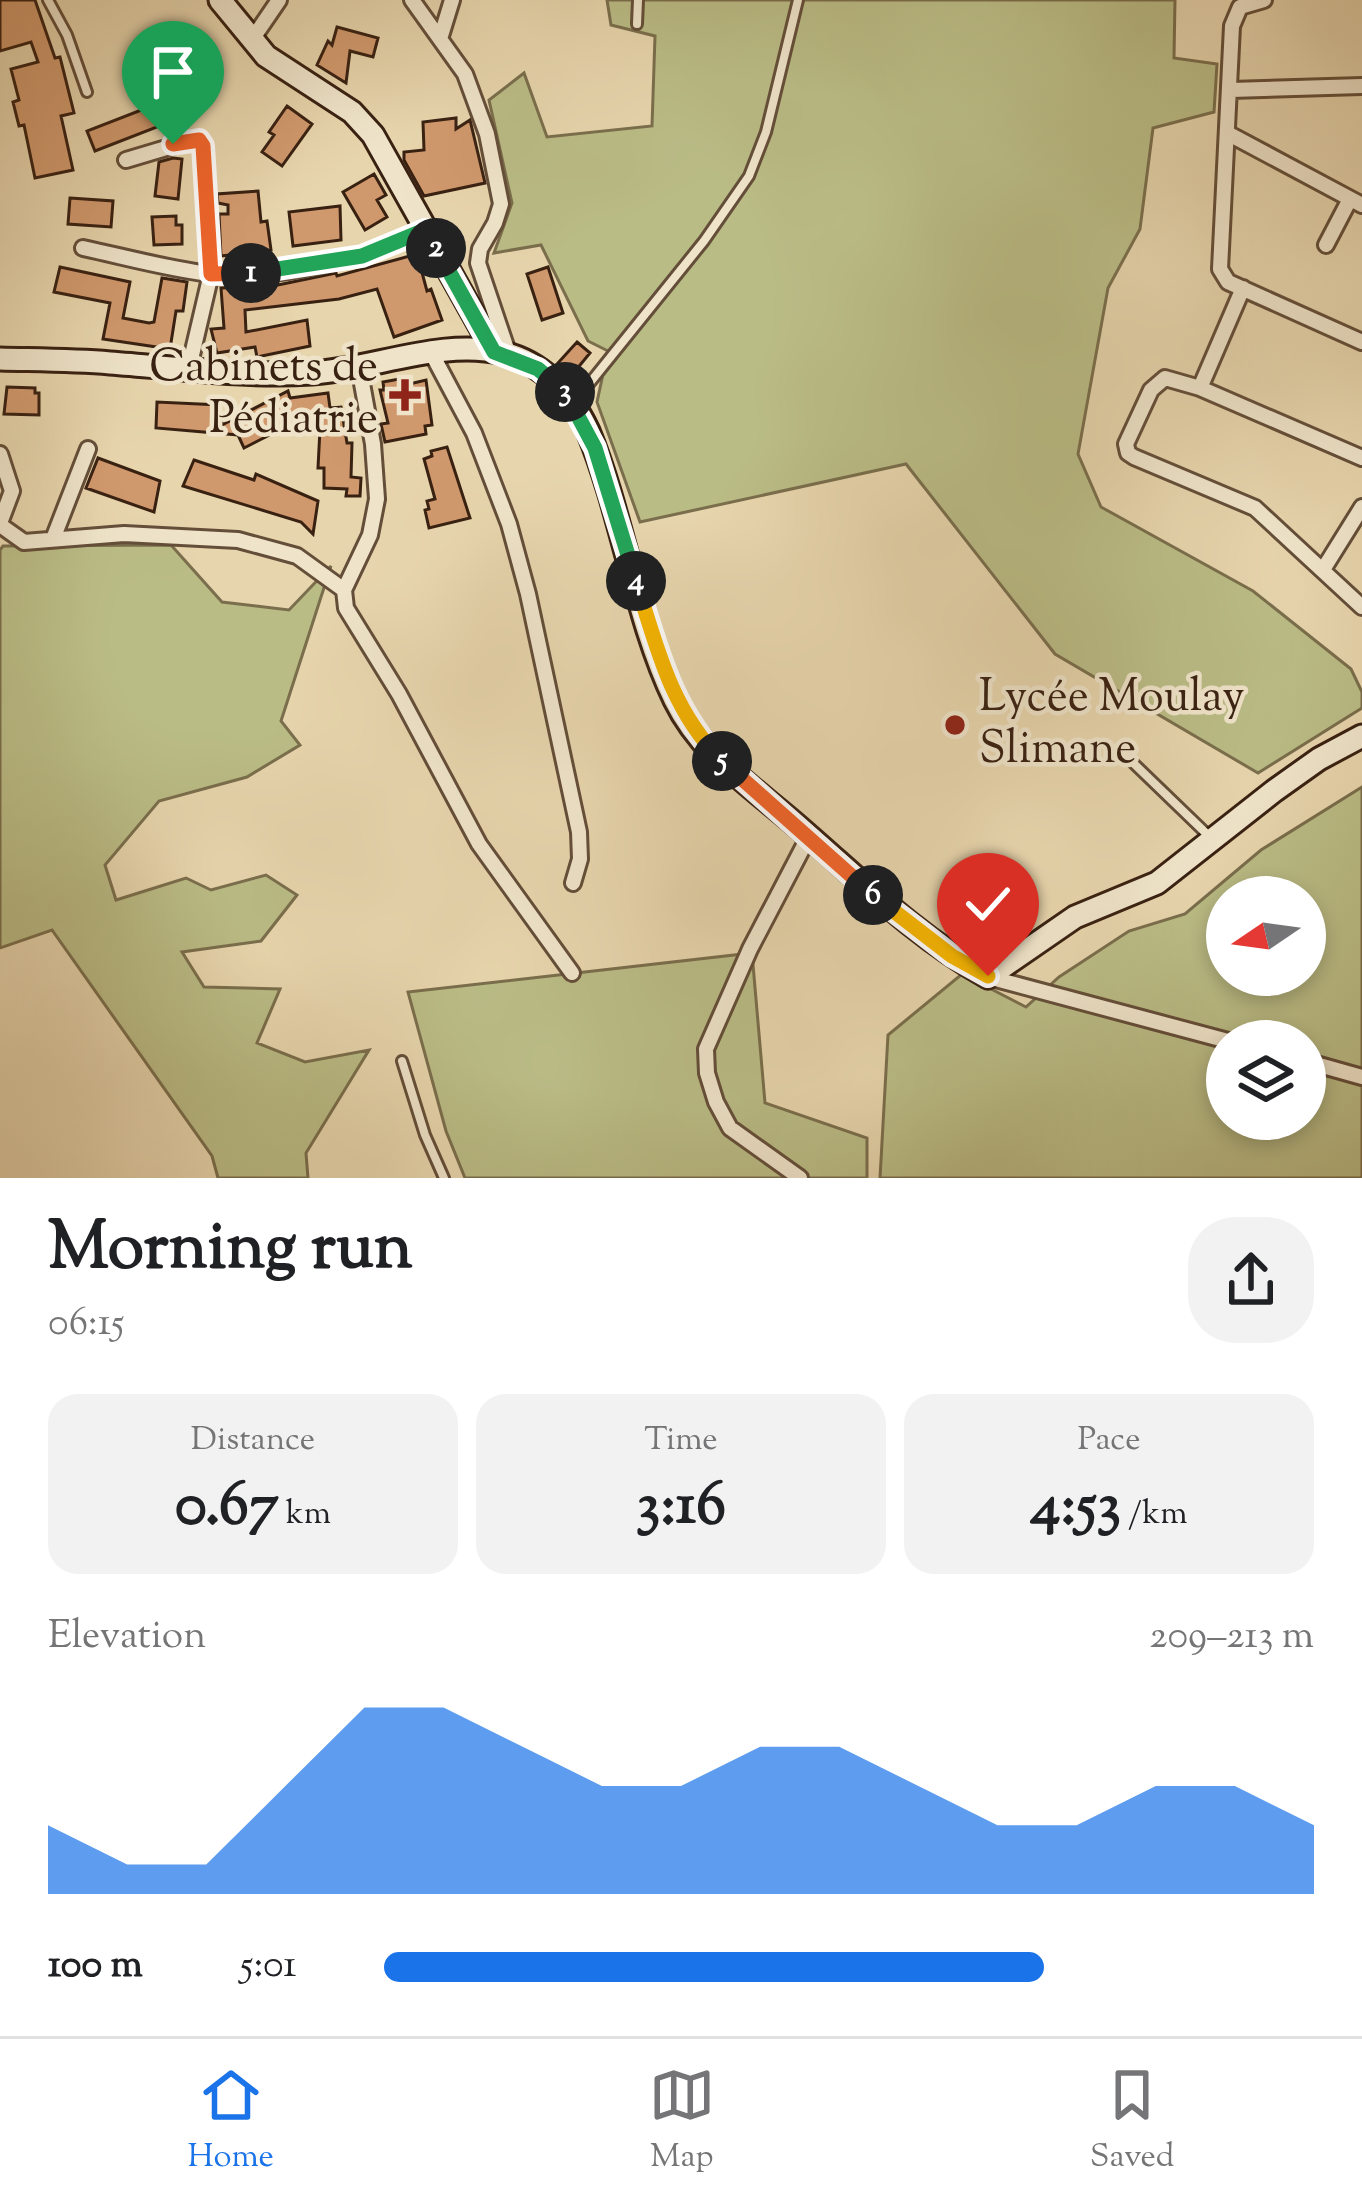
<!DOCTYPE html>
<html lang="en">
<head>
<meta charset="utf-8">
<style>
  body { margin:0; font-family:"Sorts Mill Goudy",serif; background:#f2f2f2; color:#202124; height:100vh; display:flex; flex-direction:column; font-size:45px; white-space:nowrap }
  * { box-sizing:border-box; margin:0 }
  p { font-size:39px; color:#757577 }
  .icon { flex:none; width:66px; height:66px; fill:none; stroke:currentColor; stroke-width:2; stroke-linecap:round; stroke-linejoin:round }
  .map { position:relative; height:1178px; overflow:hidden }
  .sheet { display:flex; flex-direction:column; background:#fff; flex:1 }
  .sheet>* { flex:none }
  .needle { width:78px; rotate:257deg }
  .controls { position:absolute; left:1206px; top:876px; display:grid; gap:24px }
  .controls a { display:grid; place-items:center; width:120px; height:120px; border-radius:50%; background:#fff; box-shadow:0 6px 18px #0003; font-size:60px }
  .pin { position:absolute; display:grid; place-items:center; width:102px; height:102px; color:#fff; margin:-123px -51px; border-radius:50% 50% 50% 0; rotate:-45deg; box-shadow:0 0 12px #0007 }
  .pin .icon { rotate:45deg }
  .km { position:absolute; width:60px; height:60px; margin:-30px; border-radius:50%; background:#222; color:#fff; font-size:33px; line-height:60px; text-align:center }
  .round { display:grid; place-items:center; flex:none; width:126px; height:126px; border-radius:48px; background:#f2f2f2 }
  .summary { display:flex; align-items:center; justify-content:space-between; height:204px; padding:0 48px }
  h1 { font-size:66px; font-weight:700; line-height:90px }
  .stats { display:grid; grid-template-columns:repeat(3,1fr); gap:18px; height:204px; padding:12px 48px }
  .stats div { display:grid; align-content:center; border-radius:30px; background:#f2f2f2; text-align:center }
  .stats b { font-size:60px; font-weight:700 }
  .stats small { font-size:33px; font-weight:400 }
  .stats p { font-size:33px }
  .chart { height:336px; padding:24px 48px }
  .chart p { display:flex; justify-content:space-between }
  .chart svg { width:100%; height:216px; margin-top:12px; fill:#1a73e8; opacity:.7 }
  ul { padding:0 48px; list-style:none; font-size:39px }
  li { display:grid; grid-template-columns:192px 144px 1fr; align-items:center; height:90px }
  li i { height:30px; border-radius:15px; background:#1a73e8 }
  .dock { display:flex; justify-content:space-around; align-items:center; height:168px; border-top:3px solid #e0e0e0; background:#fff; font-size:33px; color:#757577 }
  .dock a { display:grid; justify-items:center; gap:6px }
  .dock .current { color:#1a73e8 }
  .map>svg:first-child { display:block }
</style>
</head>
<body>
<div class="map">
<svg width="1362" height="1178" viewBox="0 0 1362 1178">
  <rect width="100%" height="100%" fill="#e7d5ad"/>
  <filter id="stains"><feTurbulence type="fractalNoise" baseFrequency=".00167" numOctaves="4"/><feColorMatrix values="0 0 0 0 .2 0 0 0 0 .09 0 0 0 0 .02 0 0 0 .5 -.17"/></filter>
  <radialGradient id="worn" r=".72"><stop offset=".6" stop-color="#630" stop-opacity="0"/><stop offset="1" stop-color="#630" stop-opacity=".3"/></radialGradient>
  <path fill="#babc86" stroke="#7a6e4c" stroke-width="3" fill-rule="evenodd" d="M607,0H1175L1174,58L1217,64L1214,112L1153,128L1140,229L1108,288L1078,454L1101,507L1253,591L1351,669L1362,692V708L1258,773L1055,654L906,464L640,522L597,402L608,351L588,341L541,245L494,253L512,203L489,100L524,73L547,137L652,126L655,36L611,25Z
    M171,545L222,602L289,610L331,566L281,721L300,745L247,777L159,801L105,865L116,900L186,878L211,890L266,875L297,895L261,941L182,952L204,987L280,989L257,1043L305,1062L369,1050L306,1153L308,1178H218L212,1156L52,930L0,948V550L3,546Z
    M1362,787V1178H880L888,1035L962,974L1026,1007L1059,977L1129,931L1185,914L1261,850ZM1227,897H1305V975H1227ZM1227,1041H1305V1119H1227Z
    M752,953L765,1103L867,1138V1178H465L446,1131L408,992Z"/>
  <path fill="#d0996d" stroke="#392112" stroke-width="3" d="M0,0H35L55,58L60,57L74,113L61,116L73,170L35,178L24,125L19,126L13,102L19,100L11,69L38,62L31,42L0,51Z
    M337,27L378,38L373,57L350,51L346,83L317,65L328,41L332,45Z
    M287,106L312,124L282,166L262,152L274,135L269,132Z
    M149,107L157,127L95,151L87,131Z
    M456,118V129L470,120L485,183L424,196L404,160V152L424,150L423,122Z
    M173,158L182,159L178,199L155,196L159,162Z
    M374,174L386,195L377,200L387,217L365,230L343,192Z
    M258,191L261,222L267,221L271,250L221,256L219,214H228V205L218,203L217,194Z
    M70,198L113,201L111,227L68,224Z
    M340,206L341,240L293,246L289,212Z
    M176,216V225H182V244L154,245L152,217Z
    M417,254L427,291L431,289L442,320L394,337L377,289L339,299L245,310L246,332L307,320L310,346L257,357L255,347L217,353L211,329L224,328L221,288L273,286L336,273L337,276Z
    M60,267L130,282L123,318L149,323L154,322L162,278L187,282L183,311H176L170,349L103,339L110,303L54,292Z
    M548,267L563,313L542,320L527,274Z
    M577,342L590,353L571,376L557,364Z
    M399,379L405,385L426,380L432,425L425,426L426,434L385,442L381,424L388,423L380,390H384L383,382Z
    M7,387L35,388V393H39V415L4,414Z
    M288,391L290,398L328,393L330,408L341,407L347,443H352L351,477L361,478L360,496H346L347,489L324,488V468H318L320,429L305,431L303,418L244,448L238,435L156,428L157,402L220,405L222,425Z
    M447,447L470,518L429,528L425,510L429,509L427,501L435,499L424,459L432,456L431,451Z
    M98,458L160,481L154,512L86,488Z
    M194,460L254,480L256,474L318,501L313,534L301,522L183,486Z"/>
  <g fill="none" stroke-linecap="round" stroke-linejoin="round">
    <defs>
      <path id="lane" d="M48,0L67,35L87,92
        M637,24L638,0
        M576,400L704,241L749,176L766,132L798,0
        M1127,757L1211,838
        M402,1061L425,1135L444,1178"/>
      <path id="street" d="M412,0L465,74L487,134L501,204L495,223L480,249L478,263L509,355
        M1264,0L1240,7L1232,26L1220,269L1228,282L1362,342
        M440,39L452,0
        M251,41L279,0
        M1231,90L1362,86
        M1229,134L1362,205
        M126,160L193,140L203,147L211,274L188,372
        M1326,245L1350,199
        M83,248C125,257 168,269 210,274C270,281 372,258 425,230
        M432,354L474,433L509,524L528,594L579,832L580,859L573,883
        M359,367L373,444L377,499L370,535L344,590L346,608L399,694L479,844L572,973
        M1200,388L1243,288
        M0,454L12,491L0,523
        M1362,458L1200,388L1165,378L1151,390L1126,444L1128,453L1134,457L1255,508L1362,607
        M0,525L24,542L124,534L238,540L297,556L344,590
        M53,539L88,449
        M1324,568L1362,507
        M988,977L1228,1041
        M1305,1061L1362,1077
        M800,1178L730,1128L716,1102L707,1073L706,1049L750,949L809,836"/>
      <path id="secondary" d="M220,0L266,56L352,112L373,135L494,351
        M0,359C37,360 74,360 110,363C178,368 244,377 312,373C373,369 443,338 503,353C544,363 571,395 588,431C623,516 636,620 675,700C702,756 757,790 802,830C863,883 917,937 988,977L1075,917L1157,883L1274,791L1319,759L1362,736"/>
    </defs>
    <use href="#lane" stroke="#644e39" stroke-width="14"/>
    <use href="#street" stroke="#644e39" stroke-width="20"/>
    <use href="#secondary" stroke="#392112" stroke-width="27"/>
    <use href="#lane" stroke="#efe4ca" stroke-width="8"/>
    <use href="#street" stroke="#efe4ca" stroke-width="14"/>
    <use href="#secondary" stroke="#efe4ca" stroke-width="21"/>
  </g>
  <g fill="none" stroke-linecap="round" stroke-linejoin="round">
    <defs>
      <path id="split-1" d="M173,144L199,140L203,146L211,274L251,273"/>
      <path id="split-2" d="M251,273L362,256L425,230L436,248"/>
      <path id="split-3" d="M436,248L494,352L538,369L565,392"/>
      <path id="split-4" d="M565,392L595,448L636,581"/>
      <path id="split-5" d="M636,581C657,648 671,710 722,761"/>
      <path id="split-6" d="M722,761L873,895"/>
      <path id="split-7" d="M873,895L952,956L988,976"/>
    </defs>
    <use href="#split-1" stroke="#fff" stroke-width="24"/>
    <use href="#split-2" stroke="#fff" stroke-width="24"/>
    <use href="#split-3" stroke="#fff" stroke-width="24"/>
    <use href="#split-4" stroke="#fff" stroke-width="24"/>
    <use href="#split-5" stroke="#fff" stroke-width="24"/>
    <use href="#split-6" stroke="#fff" stroke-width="24"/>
    <use href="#split-7" stroke="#fff" stroke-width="24"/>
    <use href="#split-1" stroke="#f0652b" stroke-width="15"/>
    <use href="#split-2" stroke="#22a559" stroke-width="15"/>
    <use href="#split-3" stroke="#22a559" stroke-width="15"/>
    <use href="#split-4" stroke="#22a559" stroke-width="15"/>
    <use href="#split-5" stroke="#f5b400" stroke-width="15"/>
    <use href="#split-6" stroke="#f0652b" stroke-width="15"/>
    <use href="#split-7" stroke="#f5b400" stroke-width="15"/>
  </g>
  <g fill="#8f2418" stroke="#efe4ca" stroke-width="4.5">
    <path d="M399 377h12v12h12v12h-12v12h-12v-12h-12v-12h12z"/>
    <circle cx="955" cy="725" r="12"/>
  </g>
  <g text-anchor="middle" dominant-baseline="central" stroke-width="9" stroke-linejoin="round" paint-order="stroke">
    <g font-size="45" fill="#392112" stroke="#efe4ca" text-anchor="end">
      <text x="378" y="369">Cabinets de<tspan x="378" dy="52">Pédiatrie</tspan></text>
      <text x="979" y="699" text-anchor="start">Lycée Moulay<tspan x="979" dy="52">Slimane</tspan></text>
    </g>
  </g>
  <rect width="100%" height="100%" filter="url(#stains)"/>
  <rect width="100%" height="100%" fill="url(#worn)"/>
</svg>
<div class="controls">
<a><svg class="needle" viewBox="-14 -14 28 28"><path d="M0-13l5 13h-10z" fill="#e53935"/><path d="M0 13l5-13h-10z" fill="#757577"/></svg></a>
<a><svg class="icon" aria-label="layers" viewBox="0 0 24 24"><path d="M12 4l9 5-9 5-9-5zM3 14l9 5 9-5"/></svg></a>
</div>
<div class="pin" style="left:173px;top:144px;background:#1e9e55"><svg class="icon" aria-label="arrive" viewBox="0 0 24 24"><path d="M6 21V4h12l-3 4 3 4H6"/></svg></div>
<div class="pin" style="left:988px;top:976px;background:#d93025"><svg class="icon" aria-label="check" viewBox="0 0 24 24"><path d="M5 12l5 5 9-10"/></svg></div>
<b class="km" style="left:251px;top:273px">1</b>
<b class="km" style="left:436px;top:248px">2</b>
<b class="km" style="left:565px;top:392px">3</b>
<b class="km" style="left:636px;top:581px">4</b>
<b class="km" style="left:722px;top:761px">5</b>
<b class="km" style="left:873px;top:895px">6</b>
</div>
<section class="sheet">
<div class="summary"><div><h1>Morning run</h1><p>06:15</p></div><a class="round"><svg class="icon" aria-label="share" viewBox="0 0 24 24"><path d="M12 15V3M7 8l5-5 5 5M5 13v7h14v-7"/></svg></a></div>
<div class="stats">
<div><p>Distance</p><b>0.67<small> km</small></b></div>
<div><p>Time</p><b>3:16</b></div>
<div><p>Pace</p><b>4:53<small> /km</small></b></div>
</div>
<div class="chart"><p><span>Elevation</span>209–213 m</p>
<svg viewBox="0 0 160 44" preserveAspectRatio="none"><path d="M0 44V30L10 38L20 38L30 22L40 6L50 6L60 14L70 22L80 22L90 14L100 14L110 22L120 30L130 30L140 22L150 22L160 30V44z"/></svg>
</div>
<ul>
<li><b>100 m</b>5:01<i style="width:71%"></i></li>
</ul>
</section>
<nav class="dock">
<a class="current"><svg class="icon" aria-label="home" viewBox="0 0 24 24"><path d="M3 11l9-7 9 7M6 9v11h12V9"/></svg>Home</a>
<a><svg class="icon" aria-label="map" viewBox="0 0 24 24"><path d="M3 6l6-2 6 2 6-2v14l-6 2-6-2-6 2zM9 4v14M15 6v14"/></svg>Map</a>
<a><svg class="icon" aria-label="saved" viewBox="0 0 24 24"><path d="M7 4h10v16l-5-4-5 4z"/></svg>Saved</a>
</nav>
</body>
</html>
